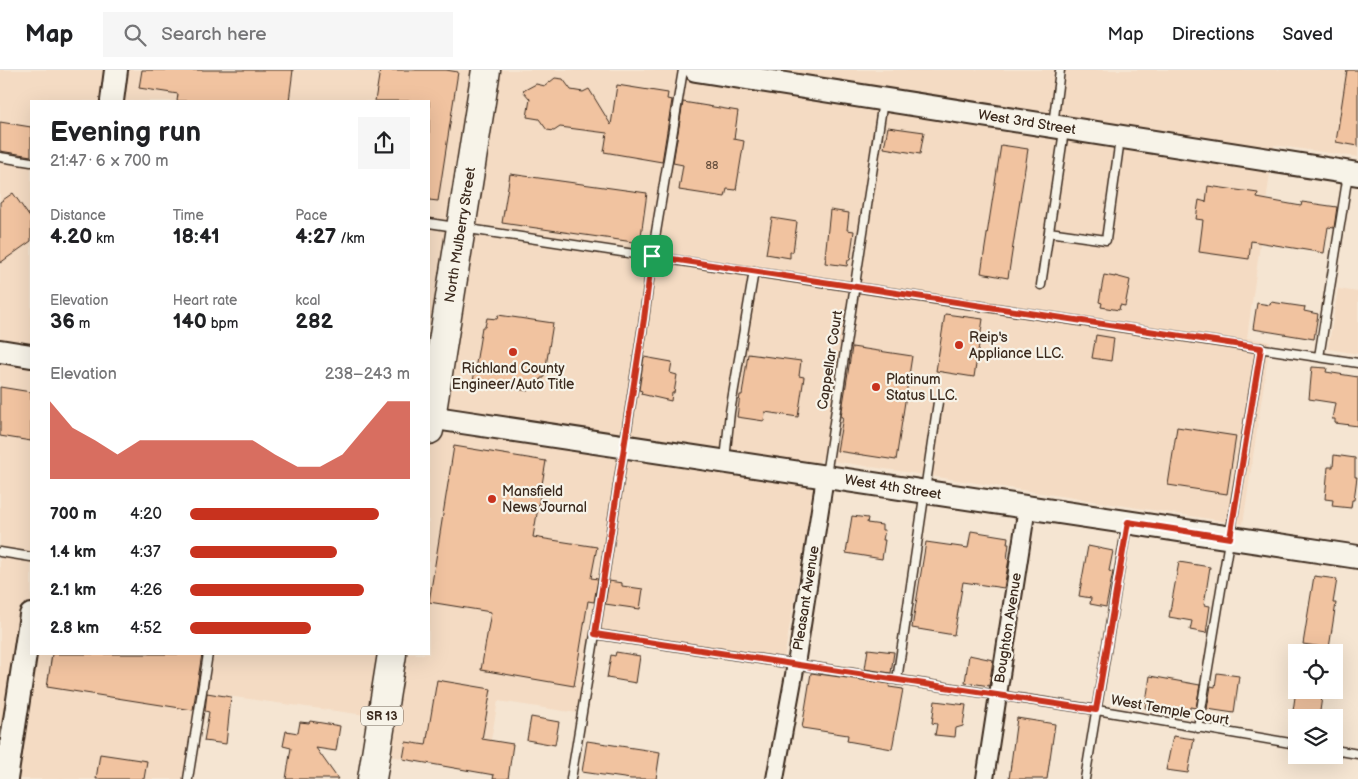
<!DOCTYPE html>
<html lang="en">
<head>
<meta charset="utf-8">
<style>
  body { margin:0; font-family:"Balsamiq Sans",sans-serif; background:#f6f6f6; color:#202124; height:100vh; display:flex; flex-direction:column; font-size:19px; white-space:nowrap }
  * { box-sizing:border-box; margin:0 }
  p { font-size:16px; color:#757577 }
  .icon { flex:none; width:28px; height:28px; fill:none; stroke:currentColor; stroke-width:2; stroke-linecap:round; stroke-linejoin:round }
  .map { position:relative; flex:1; overflow:hidden }
  .details { position:absolute; left:30px; top:30px; width:400px; height:555px; display:flex; flex-direction:column; background:#fff; border-radius:0px; box-shadow:0 5px 20px #0002 }
  .details>* { flex:none }
  .controls { position:absolute; left:1288px; top:574px; display:grid; gap:10px }
  .controls a { display:grid; place-items:center; width:55px; height:55px; border-radius:0px; background:#fff; box-shadow:0 5px 20px #0002; font-size:25px }
  .pin { position:absolute; display:grid; place-items:center; width:42px; height:42px; color:#fff; margin:-21px; border-radius:10px; box-shadow:0 2px 8px #0006 }
  .round { display:grid; place-items:center; flex:none; width:52px; height:52px; border-radius:0px; background:#f6f6f6 }
  .overview { display:flex; align-items:center; justify-content:space-between; height:85px; padding:0 20px }
  h1 { font-size:28px; font-weight:800; line-height:38px }
  .stats { display:grid; grid-template-columns:repeat(3,1fr); gap:8px; height:85px; padding:5px 20px }
  .stats div { display:grid; align-content:center }
  .stats b { font-size:21px; font-weight:800 }
  .stats small { font-size:14px; font-weight:400 }
  .stats p { font-size:14px }
  .chart { height:140px; padding:10px 20px }
  .chart p { display:flex; justify-content:space-between }
  .chart svg { width:100%; height:90px; margin-top:5px; fill:#c8321e; opacity:.7 }
  ul { padding:0 20px; list-style:none; font-size:16px }
  li { display:grid; grid-template-columns:80px 60px 1fr; align-items:center; height:38px }
  li i { height:12px; border-radius:6px; background:#c8321e }
  header { display:flex; align-items:center; gap:30px; box-sizing:border-box; height:70px; padding:0 25px; background:#fff; border-bottom:1px solid #e0e0e0 }
  header strong { font-size:24px }
  nav { display:flex; gap:28px; margin-inline-start:auto; font-size:18px }
  .search { width:350px; height:45px; background:#f6f6f6; display:flex; align-items:center; gap:12px; box-sizing:border-box; padding:0 18px; border-radius:0px; color:#757577; font-size:19px }
  .map>svg:first-child { display:block }
</style>
</head>
<body>
<header>
<strong>Map</strong>
<div class="search"><svg class="icon" aria-label="search" viewBox="0 0 24 24"><circle cx="10" cy="10" r="6"/><path d="M15 15l6 6"/></svg>Search here</div>
<nav><a>Map</a><a>Directions</a><a>Saved</a></nav>
</header>
<div class="map">
<svg width="1358" height="709" viewBox="0 0 1358 709">
  <rect width="100%" height="100%" fill="#f5e5d2"/>
  <filter id="ink" filterUnits="userSpaceOnUse"><feTurbulence type="fractalNoise" baseFrequency=".02" numOctaves="2"/><feDisplacementMap in="SourceGraphic" scale="10" xChannelSelector="R" yChannelSelector="G"/><feConvolveMatrix kernelMatrix="1 2 1 2 8 2 1 2 1" color-interpolation-filters="sRGB"/></filter>
  <g filter="url(#ink)">
    <path fill="#f4dbc3" fill-rule="evenodd" d="M0,0H1358V87L1274,75L1247,268L1270,272L1243,454L820,389L784,587L590,558L577,643L498,631L485,703L373,683L380,647L205,623L192,709H0ZM31,31H429V584H31Z
      M1338,219L1358,222V284L1328,279Z"/>
    <path fill="#f1c3a0" stroke="#3b2a1e" d="M142,0H293L289,31H177L178,24L139,18Z
      M380,0H446L458,2L438,131L429,130V31H375Z
      M1347,0H1358V76L1336,72Z
      M555,8L563,9L571,20L583,22L589,19L611,55L617,15L668,23L667,29L672,30L662,92L604,82L607,63L560,57L554,61L547,60L539,49L527,47L530,29L523,21L536,14L545,16Z
      M683,32L738,41L734,69L744,71L736,120L727,119L725,127L679,120L683,95L673,93Z
      M0,52L31,57V86L0,81Z
      M888,57L924,62L920,84L884,78Z
      M1001,75L1028,79L1008,208L981,203Z
      M510,104L647,123L640,173L502,153Z
      M1208,116L1258,123L1257,128L1301,136L1302,132L1337,137L1334,158L1328,157L1324,183L1251,171L1249,189L1199,182L1203,150L1196,149L1199,130L1206,132Z
      M13,123L31,149V171L0,193V132Z
      M830,140L849,143L847,160L854,161L850,190H848L847,196L825,193L826,187H825Z
      M772,148L797,152L793,182H790V188L766,184Z
      M1104,205L1115,207V206L1130,210L1125,236L1120,235L1119,240L1101,237L1102,233L1099,232Z
      M1271,232L1305,237L1304,241L1318,244L1314,269L1253,259L1257,233L1270,235Z
      M945,244L983,249L974,307L936,301Z
      M498,245L553,253L544,308H541L539,318L529,317L528,321L473,312L482,257H485L487,248L497,249Z
      M1096,265L1114,268L1111,291L1092,288Z
      M852,277L912,286L896,390L837,381L843,347H841Z
      M748,284L801,291L799,306L804,307L798,347L765,342L764,351L737,347L740,325H742Z
      M644,287L672,292L670,303L677,305L674,323H672L671,331L641,324L642,321L639,320Z
      M1312,297L1327,298L1326,302L1358,307V356L1335,353V349H1332L1335,333L1309,329Z
      M0,317L31,322V371L0,366Z
      M1177,357L1236,366L1227,424L1168,415Z
      M454,376L546,391L533,467L597,477L591,508L598,509L594,532L588,531L574,616L481,600L491,542L429,532Z
      M1334,385L1355,388V407H1357L1354,430H1352L1351,438L1332,436L1333,430L1325,429L1328,397H1333Z
      M852,446L868,448L867,453L882,455V460H885L883,470H885L882,489L846,483Z
      M971,461L1008,467L1007,474H1009L1007,489H1009L1004,518L963,512L954,565L912,558L926,472L968,478Z
      M1088,476L1113,481L1109,501L1113,502L1106,537L1090,534L1091,528L1079,526Z
      M1179,492L1210,497L1204,535L1210,536L1206,563L1190,560L1192,551L1169,547Z
      M1314,506L1337,509L1333,533H1336L1329,578L1303,574Z
      M609,511L622,513V516L643,519L640,539L605,534Z
      M868,579L894,582L891,603L865,599Z
      M616,582L640,586L636,613L607,608L611,585L615,586Z
      M52,584H202L193,640L47,617Z
      M969,585L993,590L989,616L965,612Z
      M811,603L890,614L889,617L903,619L892,679L847,671L848,665L802,658Z
      M1217,603L1239,606L1234,643L1207,639L1211,616L1215,617Z
      M1150,606L1200,615L1196,638L1190,637L1189,645L1145,638Z
      M437,610L491,619L482,669L513,674L508,709H493L494,705L403,689L406,672L426,675Z
      M1296,620H1323L1319,648H1292Z
      M207,623L231,627L226,674L204,671L209,642L205,641Z
      M935,631L966,635L963,656L956,658L955,667L935,665L937,654L932,653Z
      M531,647L559,652L555,675L527,670Z
      M1017,648L1055,654L1047,709H1009Z
      M310,651L340,656L336,681L316,678L338,709H286L291,678L283,676L286,661L298,663L300,652L309,653Z
      M1173,666L1194,669L1188,703L1166,700Z
      M587,671L660,682L656,709H631L582,702Z
      M100,684L147,691L144,709H96Z"/>
    <g fill="none" stroke-linecap="round" stroke-linejoin="round">
      <defs>
        <path id="lane" d="M1053,55L1060,0
          M0,87L31,92
          M429,153L1358,293
          M1049,162L1106,170L1120,69
          M1041,215L1064,61
          M1319,287L1348,104
          M725,390L730,342L754,201
          M826,405L883,31
          M0,482L31,487
          M595,564L1097,640L1296,674
          M897,610L938,332
          M1198,658L1261,278
          M1334,680L1358,684
          M188,709L208,584
          M571,709L595,564L644,249L652,186L683,0
          M1085,709L1127,454"/>
        <path id="street" d="M775,709L796,594L825,407
          M985,709L1027,437"/>
        <path id="secondary" d="M696,0L1358,104
          M112,31L116,0
          M0,281L31,286
          M429,347L1358,487
          M6,709L31,545"/>
        <path id="highway" d="M429,360L486,0
          M372,709L392,584"/>
      </defs>
      <use href="#lane" stroke="#3b2a1e" stroke-width="11"/>
      <use href="#street" stroke="#3b2a1e" stroke-width="20"/>
      <use href="#secondary" stroke="#3b2a1e" stroke-width="26"/>
      <use href="#highway" stroke="#3b2a1e" stroke-width="31"/>
      <use href="#lane" stroke="#f7f3e8" stroke-width="8"/>
      <use href="#street" stroke="#f7f3e8" stroke-width="16"/>
      <use href="#secondary" stroke="#f7f3e8" stroke-width="22"/>
      <use href="#highway" stroke="#f7f3e8" stroke-width="28"/>
    </g>
  </g>
  <g fill="none" stroke-linecap="round" stroke-linejoin="round" filter="url(#ink)">
    <defs>
      <path id="route" d="M652,186L1261,278L1230,468L1128,452L1096,640L595,564L644,249Z"/>
    </defs>
    <use href="#route" stroke="#fff" stroke-width="10"/>
    <use href="#route" stroke="#c8321e" stroke-width="6"/>
  </g>
  <g fill="#c8321e" stroke="#f7f3e8" stroke-width="2">
    <circle cx="959" cy="275" r="5"/>
    <circle cx="513" cy="282" r="5"/>
    <circle cx="876" cy="317" r="5"/>
    <circle cx="492" cy="429" r="5"/>
  </g>
  <g text-anchor="middle" dominant-baseline="central" stroke-width="4.5" stroke-linejoin="round" paint-order="stroke">
    <g font-size="11" fill="#68503e">
      <text x="712" y="95">88</text>
    </g>
    <rect fill="#f7f3e8" stroke="#73665b" stroke-width="1" x="361" y="636.5" width="42" height="19" rx="4"/>
    <g font-size="12" font-weight="bold" fill="#3b2a1e">
      <text x="382" y="646">SR 13</text>
    </g>
    <g font-size="14" fill="#3b2a1e" stroke="#f7f3e8">
      <text transform="translate(1027 52) rotate(9)">West 3rd Street</text>
      <text transform="translate(460 165) rotate(-81)">North Mulberry Street</text>
      <text transform="translate(830 290) rotate(-81)">Cappellar Court</text>
      <text transform="translate(893 417) rotate(9)">West 4th Street</text>
      <text transform="translate(806 528) rotate(-81)">Pleasant Avenue</text>
      <text transform="translate(1008 558) rotate(-81)">Boughton Avenue</text>
      <text transform="translate(1170 640) rotate(10)">West Temple Court</text>
    </g>
    <g font-size="14" fill="#3b2a1e" stroke="#f7f3e8" text-anchor="start">
      <text x="969" y="267">Reip's<tspan x="969" dy="16">Appliance LLC.</tspan></text>
      <text x="513" y="298" text-anchor="middle">Richland County<tspan x="513" dy="16">Engineer/Auto Title</tspan></text>
      <text x="886" y="309">Platinum<tspan x="886" dy="16">Status LLC.</tspan></text>
      <text x="502" y="421">Mansfield<tspan x="502" dy="16">News Journal</tspan></text>
    </g>
  </g>
</svg>
<div class="controls">
<a><svg class="icon" aria-label="locate" viewBox="0 0 24 24"><circle cx="12" cy="12" r="6"/><path d="M12 2v4M12 18v4M2 12h4M18 12h4"/></svg></a>
<a><svg class="icon" aria-label="layers" viewBox="0 0 24 24"><path d="M12 4l9 5-9 5-9-5zM3 14l9 5 9-5"/></svg></a>
</div>
<div class="pin" style="left:652px;top:186px;background:#1e9e55"><svg class="icon" aria-label="arrive" viewBox="0 0 24 24"><path d="M6 21V4h12l-3 4 3 4H6"/></svg></div>
<section class="details">
<div class="overview"><div><h1>Evening run</h1><p>21:47 · 6 × 700 m</p></div><a class="round"><svg class="icon" aria-label="share" viewBox="0 0 24 24"><path d="M12 15V3M7 8l5-5 5 5M5 13v7h14v-7"/></svg></a></div>
<div class="stats">
<div><p>Distance</p><b>4.20<small> km</small></b></div>
<div><p>Time</p><b>18:41</b></div>
<div><p>Pace</p><b>4:27<small> /km</small></b></div>
</div>
<div class="stats">
<div><p>Elevation</p><b>36<small> m</small></b></div>
<div><p>Heart rate</p><b>140<small> bpm</small></b></div>
<div><p>kcal</p><b>282</b></div>
</div>
<div class="chart"><p><span>Elevation</span>238–243 m</p>
<svg viewBox="0 0 160 44" preserveAspectRatio="none"><path d="M0 44V6L10 19L20 25L30 32L40 25L50 25L60 25L70 25L80 25L90 25L100 32L110 38L120 38L130 32L140 19L150 6L160 6V44z"/></svg>
</div>
<ul>
<li><b>700 m</b>4:20<i style="width:86%"></i></li>
<li><b>1.4 km</b>4:37<i style="width:67%"></i></li>
<li><b>2.1 km</b>4:26<i style="width:79%"></i></li>
<li><b>2.8 km</b>4:52<i style="width:55%"></i></li>
</ul>
</section>
</div>
</body>
</html>
